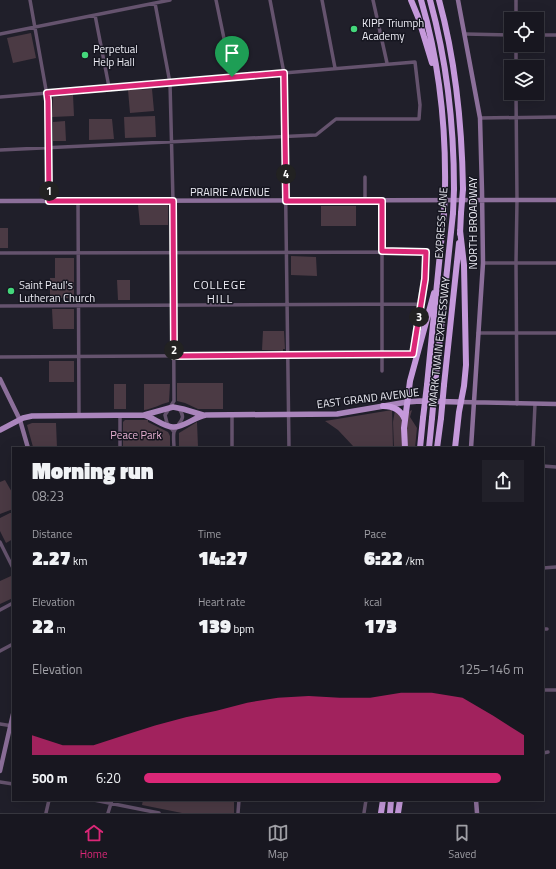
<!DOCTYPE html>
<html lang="en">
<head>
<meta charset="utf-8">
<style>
  body { margin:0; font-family:"Titillium Web",sans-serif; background:#212029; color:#f1f3f6; height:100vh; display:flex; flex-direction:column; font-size:15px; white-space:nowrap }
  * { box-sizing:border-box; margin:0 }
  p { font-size:13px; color:#9f9fa5 }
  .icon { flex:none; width:22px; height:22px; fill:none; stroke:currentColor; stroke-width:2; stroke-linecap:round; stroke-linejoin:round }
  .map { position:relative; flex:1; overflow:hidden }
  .sheet { position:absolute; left:12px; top:447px; width:532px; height:354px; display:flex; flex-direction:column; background:#181720; border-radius:0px; box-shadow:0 4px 16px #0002,0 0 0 1px #36363e }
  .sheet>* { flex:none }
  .fabs { position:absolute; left:504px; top:12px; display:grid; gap:8px }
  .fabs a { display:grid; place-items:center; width:40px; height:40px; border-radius:0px; background:#181720; box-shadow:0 4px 16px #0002,0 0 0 1px #36363e; font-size:20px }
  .pin { position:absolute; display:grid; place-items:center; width:34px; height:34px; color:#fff; margin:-41px -17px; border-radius:50% 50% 50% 0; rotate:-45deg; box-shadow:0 0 4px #0007 }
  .pin .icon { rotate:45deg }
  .km { position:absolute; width:20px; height:20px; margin:-10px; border-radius:50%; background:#222; color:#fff; font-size:11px; line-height:20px; text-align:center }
  .round { display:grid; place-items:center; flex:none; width:42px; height:42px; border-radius:0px; background:#212029 }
  .head { display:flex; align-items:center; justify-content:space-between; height:68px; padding:0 20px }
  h1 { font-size:22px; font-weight:800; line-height:30px }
  .stats { display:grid; grid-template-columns:repeat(3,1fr); gap:6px; height:68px; padding:4px 20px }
  .stats div { display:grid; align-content:center }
  .stats b { font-size:20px; font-weight:800 }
  .stats small { font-size:11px; font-weight:400 }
  .stats p { font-size:11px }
  .chart { height:112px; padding:8px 20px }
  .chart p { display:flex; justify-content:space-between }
  .chart svg { width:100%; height:72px; margin-top:4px; fill:#db2777; opacity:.7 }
  ul { padding:0 20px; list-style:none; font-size:13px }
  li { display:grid; grid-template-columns:64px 48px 1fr; align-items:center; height:30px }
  li i { height:10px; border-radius:5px; background:#db2777 }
  .dock { display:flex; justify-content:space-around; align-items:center; height:56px; border-top:1px solid #36363e; background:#181720; font-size:11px; color:#9f9fa5 }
  .dock a { display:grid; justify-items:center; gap:2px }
  .dock .active { color:#db2777 }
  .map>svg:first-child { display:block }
</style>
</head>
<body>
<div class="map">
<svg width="556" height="813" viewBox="0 0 556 813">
  <rect width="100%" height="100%" fill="#201f2a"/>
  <path fill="#4b3a44" d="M31,33L36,58L13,63L7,38Z
    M152,89L154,111L130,113L128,90Z
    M73,95L74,116L52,117L53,97Z
    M155,116L156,137L125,138L124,117Z
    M89,119H112L114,139L89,140Z
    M65,121L66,141H53V122Z
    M138,205H168V225H140Z
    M321,206H356V226H321Z
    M0,228H8V248H0Z
    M291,256L316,257L317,276L291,275Z
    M55,258H74V298H54V295H50V278H55Z
    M117,280H130V300H118Z
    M52,309H74V329H53Z
    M263,331H284L285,349H283V351L262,350Z
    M49,361H74V382H49Z
    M177,383H223V409H198L185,403L177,401Z
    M114,384H126V409H114Z
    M144,384H170L169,402C160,404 153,409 144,410Z
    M392,410L393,448H353V446L338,430L325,421Z
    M395,410C406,419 403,435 403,448H394L393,422Z
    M412,410L410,417L417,428L415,448H407V416L410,411Z
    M125,420H148V422L168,432L170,436V447L123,448V422Z
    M197,422L198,447H179V433Z
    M32,423H56L57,448L33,447L27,425Z
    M5,480L13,494V509L0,514V482Z
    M10,513H13V539L6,543L0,531V518Z
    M11,576L13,580V598L0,604V581Z
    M143,800H234V813H182L142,805Z"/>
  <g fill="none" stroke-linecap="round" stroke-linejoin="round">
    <path stroke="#65536e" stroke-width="3.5" d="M30,0L48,101L49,201
      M216,0L232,77
      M270,0L284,73L289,448
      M322,0L335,68
      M373,0L387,63
      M155,3L170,83L173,201L174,401L165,415L167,423L174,432
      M95,15L109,87
      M516,19V0
      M0,34L170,0
      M465,34L511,35
      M537,35H556
      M516,45V67
      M516,93L517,200L516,263L517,404
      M0,97L415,62L420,105L419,119H336L316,135L0,150
      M480,118L556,117
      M78,201L79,416
      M365,201V177
      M0,253L426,252L425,279L413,354L0,357
      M483,263H556
      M0,306L420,304
      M478,333H556
      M382,371V201
      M232,415V448
      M120,448V415
      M174,448C174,443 173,436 174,432C177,422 188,420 179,409
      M533,448L535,404
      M543,466L556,467
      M0,542L13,568
      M543,568L556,567
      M0,610L13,603
      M543,629H547
      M0,651L13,644
      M543,690H556
      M0,724L13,726
      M543,753L548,752
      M0,782L13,784
      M94,800L159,813
      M46,813L49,800
      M108,813L112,800
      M238,813L239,800
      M364,813L366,800"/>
    <path stroke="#8c6f9a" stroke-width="4.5" d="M458,0L480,118L482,191L483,263L471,448
      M0,201L556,200
      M0,379L20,420L28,448
      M460,402L556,404
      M0,771L13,714
      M476,800L477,813"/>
    <path stroke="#aa85bc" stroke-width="5.5" d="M144,415C154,418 164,427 173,427C183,428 194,417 206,415L337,414L407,402L420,401L460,402
      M0,430L23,418L32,416L144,415L173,407L183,409L203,415"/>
    <path stroke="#c599db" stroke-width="6" d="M411,0L418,17L432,63
      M421,0C439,61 446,125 445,189
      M430,0C447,62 454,124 454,189
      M439,0C456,62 462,125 463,189
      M460,234L461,213
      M427,385L444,213
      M435,385L453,213
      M444,385L459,243
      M383,406C393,406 401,409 405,420
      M405,448L404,428L410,381L434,293
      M420,448L423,418
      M429,448L432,418
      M437,448L441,418
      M455,448L459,412L464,386L466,365L464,265L460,230
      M381,813L383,800
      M390,813L391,800
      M398,813L400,800"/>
    <path stroke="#c599db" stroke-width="6" d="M444,213L445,189
      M453,213L454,189
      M461,213L463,189
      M423,418L427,385
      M432,418L435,385
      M441,418L444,385"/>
  </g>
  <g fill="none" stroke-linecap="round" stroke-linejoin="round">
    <defs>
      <path id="route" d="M284,73L286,201H382V251L426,252L425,279L413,354L174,356L173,201H49L48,101L47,93Z"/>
    </defs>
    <use href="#route" stroke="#fff" stroke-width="8"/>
    <use href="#route" stroke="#db2777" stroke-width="5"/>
  </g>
  <g fill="#44d77b" stroke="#161620" stroke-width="1.5">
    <circle cx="354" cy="29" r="4"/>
    <circle cx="85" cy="55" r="4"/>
    <circle cx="11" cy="291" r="4"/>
  </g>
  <g text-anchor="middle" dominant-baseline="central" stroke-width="3" stroke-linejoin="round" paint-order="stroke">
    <g font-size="11" fill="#ededf5" stroke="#161620" text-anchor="start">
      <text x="362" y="23">KIPP Triumph<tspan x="362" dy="13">Academy</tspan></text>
      <text x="93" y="49">Perpetual<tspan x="93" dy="13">Help Hall</tspan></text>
      <text x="19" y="285">Saint Paul's<tspan x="19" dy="13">Lutheran Church</tspan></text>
    </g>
    <g font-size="11" fill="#ededf5" stroke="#161620">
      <text x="230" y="192">PRAIRIE AVENUE</text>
      <text transform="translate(441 223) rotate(-86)">EXPRESS LANE</text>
      <text transform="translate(473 223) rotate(-90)">NORTH BROADWAY</text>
      <text transform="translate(439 342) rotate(-84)">MARK TWAIN EXPRESSWAY</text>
      <text transform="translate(368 398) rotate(-7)">EAST GRAND AVENUE</text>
    </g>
    <g font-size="11" fill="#e8b2d3" stroke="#161620">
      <text x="136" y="435">Peace Park</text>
    </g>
    <g font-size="12" letter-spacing="1" fill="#ededf5" stroke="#161620">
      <text x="220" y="284">COLLEGE<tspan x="220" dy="14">HILL</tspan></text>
    </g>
  </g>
</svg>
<div class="fabs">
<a><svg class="icon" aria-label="locate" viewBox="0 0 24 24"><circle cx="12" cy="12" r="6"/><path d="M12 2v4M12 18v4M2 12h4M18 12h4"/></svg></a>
<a><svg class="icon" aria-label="layers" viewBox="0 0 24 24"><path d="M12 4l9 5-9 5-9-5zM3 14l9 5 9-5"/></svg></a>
</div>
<div class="pin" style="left:232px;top:77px;background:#1e9e55"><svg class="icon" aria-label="arrive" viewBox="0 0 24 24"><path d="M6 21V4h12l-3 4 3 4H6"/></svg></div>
<b class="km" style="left:49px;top:191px">1</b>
<b class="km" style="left:174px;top:350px">2</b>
<b class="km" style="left:419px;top:317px">3</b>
<b class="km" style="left:286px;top:174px">4</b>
<section class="sheet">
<div class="head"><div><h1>Morning run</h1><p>08:23</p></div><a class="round"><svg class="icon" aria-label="share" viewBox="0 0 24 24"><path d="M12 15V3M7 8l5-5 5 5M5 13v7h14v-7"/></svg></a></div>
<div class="stats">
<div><p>Distance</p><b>2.27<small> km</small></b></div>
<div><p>Time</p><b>14:27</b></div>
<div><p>Pace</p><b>6:22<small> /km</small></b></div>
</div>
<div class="stats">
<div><p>Elevation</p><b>22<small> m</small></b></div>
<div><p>Heart rate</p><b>139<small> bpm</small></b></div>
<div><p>kcal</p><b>173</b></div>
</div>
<div class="chart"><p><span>Elevation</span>125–146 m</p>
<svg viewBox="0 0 160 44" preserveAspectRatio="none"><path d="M0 44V32L10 38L20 38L30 32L40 26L50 21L60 17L70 12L80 9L90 8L100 9L110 9L120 6L130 6L140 9L150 20L160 32V44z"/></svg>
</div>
<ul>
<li><b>500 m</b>6:20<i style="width:94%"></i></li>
</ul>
</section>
</div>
<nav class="dock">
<a class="active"><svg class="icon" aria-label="home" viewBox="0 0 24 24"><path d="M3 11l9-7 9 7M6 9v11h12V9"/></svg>Home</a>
<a><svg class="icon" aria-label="map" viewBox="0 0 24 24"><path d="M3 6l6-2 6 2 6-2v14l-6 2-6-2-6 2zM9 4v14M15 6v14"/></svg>Map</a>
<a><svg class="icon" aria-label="saved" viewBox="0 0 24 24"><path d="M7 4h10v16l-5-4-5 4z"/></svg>Saved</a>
</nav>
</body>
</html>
